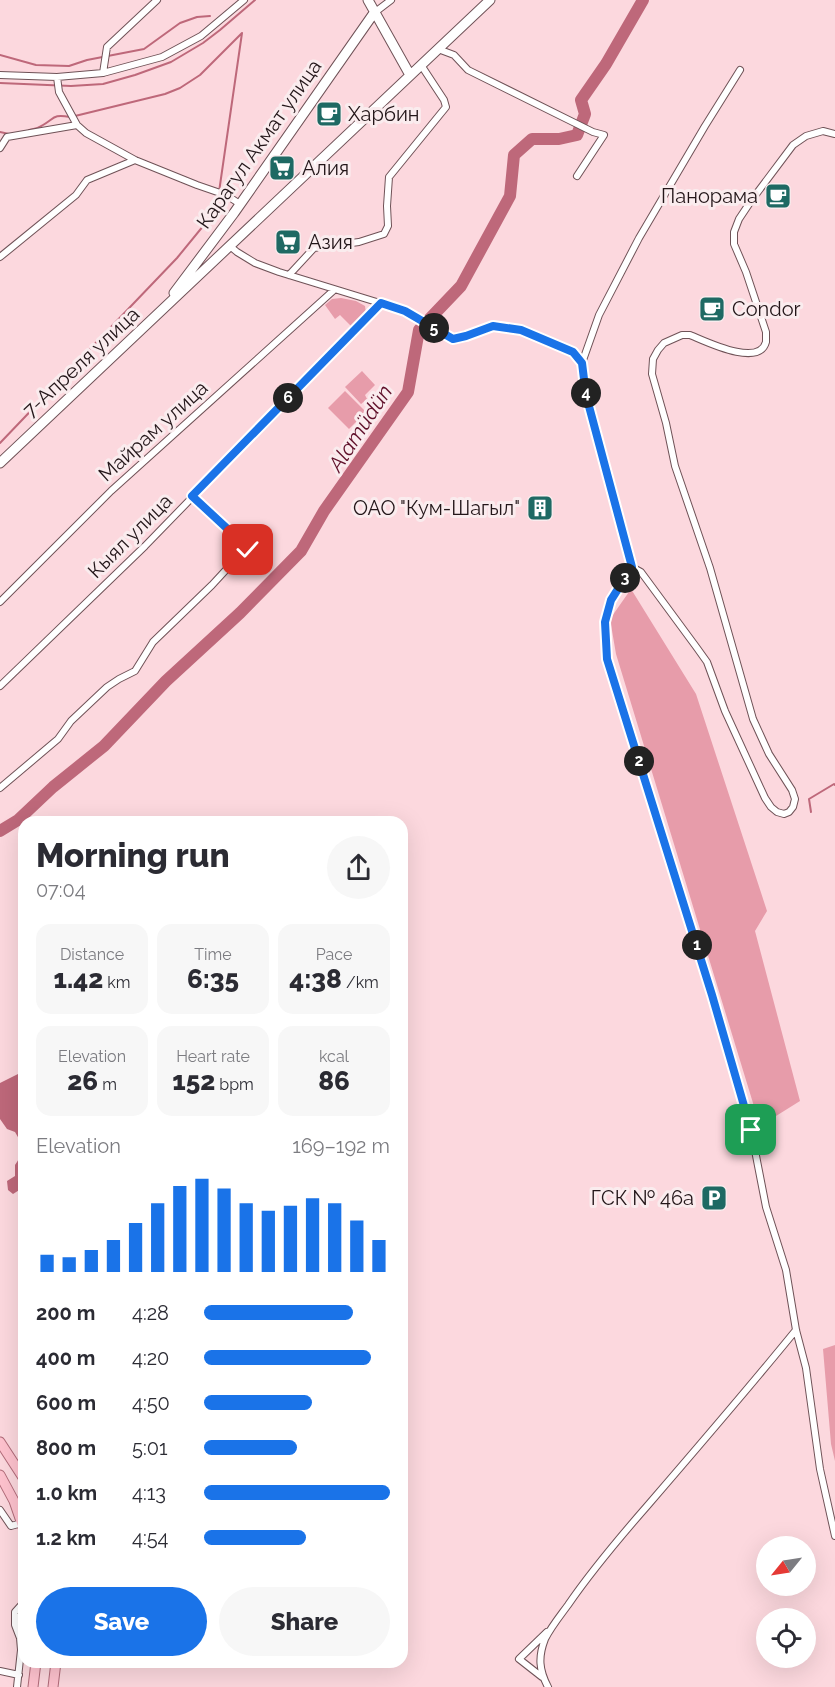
<!DOCTYPE html>
<html lang="en">
<head>
<meta charset="utf-8">
<style>
  body { margin:0; font-family:Raleway,sans-serif; background:#f7f7f7; color:#2b2b33; height:100vh; display:flex; flex-direction:column; font-size:22px; white-space:nowrap }
  * { box-sizing:border-box; margin:0 }
  p { font-size:20px; color:#7c7c81 }
  .icon { flex:none; width:33px; height:33px; fill:none; stroke:currentColor; stroke-width:2; stroke-linecap:round; stroke-linejoin:round }
  .map { position:relative; flex:1; overflow:hidden }
  .drawer { position:absolute; left:18px; top:816px; width:390px; height:852px; display:flex; flex-direction:column; background:#fff; border-radius:18px; box-shadow:0 6px 24px #0002 }
  .drawer>* { flex:none }
  .needle { width:39px; rotate:240deg }
  .tools { position:absolute; left:756px; top:1536px; display:grid; gap:12px }
  .tools a { display:grid; place-items:center; width:60px; height:60px; border-radius:50%; background:#fff; box-shadow:0 6px 24px #0002; font-size:30px }
  .pin { position:absolute; display:grid; place-items:center; width:51px; height:51px; color:#fff; margin:-26px; border-radius:12px; box-shadow:0 3px 9px #0006 }
  .km { position:absolute; width:30px; height:30px; margin:-15px; border-radius:50%; background:#222; color:#fff; font-size:16px; line-height:30px; text-align:center }
  .round { display:grid; place-items:center; flex:none; width:63px; height:63px; border-radius:32px; background:#f7f7f7 }
  .summary { display:flex; align-items:center; justify-content:space-between; height:102px; padding:0 18px }
  h1 { font-size:33px; font-weight:800; line-height:45px }
  .stats { display:grid; grid-template-columns:repeat(3,1fr); gap:9px; height:102px; padding:6px 18px }
  .stats div { display:grid; align-content:center; border-radius:15px; background:#f7f7f7; text-align:center }
  .stats b { font-size:26px; font-weight:800 }
  .stats small { font-size:16px; font-weight:400 }
  .stats p { font-size:16px }
  .chart { height:168px; padding:12px 18px }
  .chart p { display:flex; justify-content:space-between }
  .chart svg { width:100%; height:108px; margin-top:6px; stroke:#1a73e8; stroke-width:6 }
  .primary-button { display:flex; gap:12px; margin-top:auto; padding:12px 18px }
  .primary-button a { flex:1; height:69px; border-radius:36px; background:#1a73e8; color:#fff; font-size:24px; font-weight:800; line-height:69px; text-align:center }
  .primary-button a+a { background:#f7f7f7; color:#2b2b33 }
  ul { padding:0 18px; list-style:none; font-size:20px }
  li { display:grid; grid-template-columns:96px 72px 1fr; align-items:center; height:45px }
  li i { height:15px; border-radius:8px; background:#1a73e8 }
  .map>svg:first-child { display:block }
</style>
</head>
<body>
<div class="map">
<svg width="835" height="1687" viewBox="0 0 835 1687">
  <rect width="100%" height="100%" fill="#fcd8de"/>
  <path fill="#e79caa" d="M341,298L356,301L365,306L366,313L351,326L340,315L335,319L325,305L332,299Z
    M362,371L375,385L365,395L367,399L361,404L345,387Z
    M345,391L366,412L349,429L328,408Z
    M631,589L696,694L767,911L755,931L800,1101L760,1126L616,654L610,619Z
    M835,1345V1461L831,1444L823,1349Z"/>
  <path fill="#be687a" d="M24,1071V1187L13,1194L8,1190L7,1181L15,1176V1165C23,1154 23,1144 15,1132L7,1129L0,1119V1083Z"/>
  <g fill="none" stroke-linecap="round" stroke-linejoin="round">
    <path stroke="#be687a" stroke-width="2" d="M0,55L36,65L69,66L87,60L144,49L180,23L197,17L210,16
      M0,83L71,86L103,84L135,75L171,62L203,43L220,30L255,0
      M75,116L165,94L180,88L200,75L242,33
      M29,130C34,129 39,128 43,125C55,118 53,114 70,117
      M0,132L9,134
      M0,443L177,258L213,214L219,192L242,33
      M811,812L809,799L834,784L835,785"/>
    <path stroke="#be687a" stroke-width="12" d="M0,831L18,820L53,787L104,746L166,681L240,613L301,551L324,511L408,392L419,330L461,286L510,196L514,155L532,139H559L577,135L585,114L581,100L606,64L643,0"/>
    <defs>
      <path id="street" d="M374,13L391,0
        M438,49L454,55L468,70L593,132L604,135L577,176
        M103,73L107,47L157,0
        M0,75L57,77L103,73L162,57L201,36L244,0
        M57,77L59,92L77,125
        M0,148L7,137L77,125L86,133L135,160
        M231,247L237,252L255,263L279,272L406,311L453,339L466,336L493,326L521,330L573,352L582,363L586,395L632,567L611,600L605,622L607,659L712,995L751,1130L766,1207L786,1270L796,1330L806,1368L820,1469L835,1536
        M0,257L76,195L87,180L135,160L197,185L226,195L240,204
        M289,275L314,248L359,242L384,234L388,226L387,206L389,177L446,107L444,100L421,65
        M582,363L599,315L639,238L705,126L740,70
        M632,567L641,572L697,648L707,662L725,711L765,798L771,807L777,812L784,814L789,812L793,807L795,799L792,790L769,754L753,719L710,568L675,466L666,423L652,374L653,359L658,350L664,343L682,335H690C705,341 759,368 766,342C766,341 766,333 766,332L746,272L734,244V232L739,219L751,201L793,145L806,136L823,131L835,134
        M0,602L111,491L334,290
        M0,686L145,546L381,303
        M0,788L58,739L71,721L107,687L119,679L135,671L153,642L212,585L236,559L247,550L246,546L192,496
        M0,1510L11,1526L22,1523
        M0,1671L19,1675
        M542,1677L519,1659L547,1632
        M17,1687L21,1650L20,1638L15,1625V1612L24,1602
        M548,1687C539,1670 538,1657 545,1639C551,1627 560,1616 568,1605C592,1570 620,1537 648,1505C698,1447 748,1389 796,1330"/>
      <path id="secondary" d="M368,0L410,75
        M174,293L234,213L374,13
        M0,463L490,0"/>
      <path id="primary" d="M0,1442L24,1479
        M0,1475L14,1501L24,1530
        M33,1687L36,1662
        M53,1687L56,1662"/>
    </defs>
    <use href="#street" stroke="#6f5257" stroke-width="8"/>
    <use href="#secondary" stroke="#6f5257" stroke-width="11"/>
    <use href="#primary" stroke="#b16b79" stroke-width="11"/>
    <use href="#street" stroke="#fff" stroke-width="6"/>
    <use href="#secondary" stroke="#fff" stroke-width="9"/>
    <use href="#primary" stroke="#fec2ce" stroke-width="9"/>
  </g>
  <g fill="none" stroke-linecap="round" stroke-linejoin="round">
    <defs>
      <path id="route" d="M248,550L246,546L192,496L381,303L405,311L453,339L466,336L493,326L521,330L573,352L582,363L586,395L632,567L611,600L605,622L607,659L712,995L751,1130"/>
    </defs>
    <use href="#route" stroke="#fff" stroke-width="12"/>
    <use href="#route" stroke="#1a73e8" stroke-width="8"/>
  </g>
  <defs>
    <symbol id="cafe-square" viewBox="-11 -11 22 22"><rect x="-9" y="-9" width="18" height="18" rx="4" fill="#1e6963" stroke="#faecee"/><path d="M-5.5-4.5H6V0H3Q3 3.5 0 3.5H-2.5Q-5.5 3.5-5.5 0ZM3-3.2v2h1.7v-2ZM-6 4.5H4V6H-6Z" fill="#fff"/></symbol>
    <symbol id="supermarket-square" viewBox="-11 -11 22 22"><rect x="-9" y="-9" width="18" height="18" rx="4" fill="#1e6963" stroke="#faecee"/><path d="M-6-5.5h2.5l.6 2H6L4.5 2H-2.5L-4.4-4H-6ZM-1.5 3.2a1.3 1.3 0 1 0 .1 0ZM3 3.2a1.3 1.3 0 1 0 .1 0Z" fill="#fff"/></symbol>
    <symbol id="building-square" viewBox="-11 -11 22 22"><rect x="-9" y="-9" width="18" height="18" rx="4" fill="#1e6963" stroke="#faecee"/><path d="M-4-6H4V6H1V3H-1V6H-4ZM-2.5-4.3h1.7v1.8h-1.7ZM.8-4.3h1.7v1.8H.8ZM-2.5-1h1.7V.8h-1.7ZM.8-1h1.7V.8H.8Z" fill="#fff"/></symbol>
    <symbol id="parking-square" viewBox="-11 -11 22 22"><rect x="-9" y="-9" width="18" height="18" rx="4" fill="#1e6963" stroke="#faecee"/><path d="M-3.5-5.5H1a3.5 3.5 0 0 1 0 7H-1V5.5H-3.5ZM-1-3.4V-.6H.8a1.4 1.4 0 0 0 0-2.8Z" fill="#fff"/></symbol>
  </defs>
  <g fill-rule="evenodd">
    <use href="#cafe-square" x="314" y="99" width="30" height="30"/>
    <use href="#supermarket-square" x="267" y="153" width="30" height="30"/>
    <use href="#cafe-square" x="763" y="181" width="30" height="30"/>
    <use href="#supermarket-square" x="273" y="227" width="30" height="30"/>
    <use href="#cafe-square" x="697" y="294" width="30" height="30"/>
    <use href="#building-square" x="525" y="493" width="30" height="30"/>
    <use href="#parking-square" x="699" y="1183" width="30" height="30"/>
  </g>
  <g text-anchor="middle" dominant-baseline="central" stroke-width="6" stroke-linejoin="round" paint-order="stroke">
    <g font-size="20" fill="#231619" stroke="#faecee" text-anchor="start">
      <text x="348" y="114">Харбин</text>
      <text x="302" y="168">Алия</text>
      <text x="758" y="196" text-anchor="end">Панорама</text>
      <text x="308" y="242">Азия</text>
      <text x="732" y="309">Condor</text>
      <text x="520" y="508" text-anchor="end">ОАО "Кум-Шагыл"</text>
      <text x="694" y="1198" text-anchor="end">ГСК № 46а</text>
    </g>
    <g font-size="20" fill="#231619" stroke="#faecee">
      <text transform="translate(259 144) rotate(-55)">Карагул Акмат улица</text>
      <text transform="translate(81 362) rotate(-43)">7-Апреля улица</text>
      <text transform="translate(153 431) rotate(-42)">Майрам улица</text>
      <text transform="translate(130 536) rotate(-45)">Кыял улица</text>
    </g>
    <g font-size="21" font-style="italic" fill="#5f0f29" stroke="#faecee">
      <text transform="translate(360 428) rotate(-57)">Alamüdün</text>
    </g>
  </g>
</svg>
<div class="tools">
<a><svg class="needle" viewBox="-14 -14 28 28"><path d="M0-13l5 13h-10z" fill="#e53935"/><path d="M0 13l5-13h-10z" fill="#7c7c81"/></svg></a>
<a><svg class="icon" aria-label="locate" viewBox="0 0 24 24"><circle cx="12" cy="12" r="6"/><path d="M12 2v4M12 18v4M2 12h4M18 12h4"/></svg></a>
</div>
<div class="pin" style="left:751px;top:1130px;background:#1e9e55"><svg class="icon" aria-label="arrive" viewBox="0 0 24 24"><path d="M6 21V4h12l-3 4 3 4H6"/></svg></div>
<div class="pin" style="left:248px;top:550px;background:#d93025"><svg class="icon" aria-label="check" viewBox="0 0 24 24"><path d="M5 12l5 5 9-10"/></svg></div>
<b class="km" style="left:697px;top:945px">1</b>
<b class="km" style="left:639px;top:761px">2</b>
<b class="km" style="left:625px;top:578px">3</b>
<b class="km" style="left:586px;top:393px">4</b>
<b class="km" style="left:434px;top:328px">5</b>
<b class="km" style="left:288px;top:398px">6</b>
<section class="drawer">
<div class="summary"><div><h1>Morning run</h1><p>07:04</p></div><a class="round"><svg class="icon" aria-label="share" viewBox="0 0 24 24"><path d="M12 15V3M7 8l5-5 5 5M5 13v7h14v-7"/></svg></a></div>
<div class="stats">
<div><p>Distance</p><b>1.42<small> km</small></b></div>
<div><p>Time</p><b>6:35</b></div>
<div><p>Pace</p><b>4:38<small> /km</small></b></div>
</div>
<div class="stats">
<div><p>Elevation</p><b>26<small> m</small></b></div>
<div><p>Heart rate</p><b>152<small> bpm</small></b></div>
<div><p>kcal</p><b>86</b></div>
</div>
<div class="chart"><p><span>Elevation</span>169–192 m</p>
<svg viewBox="0 0 160 44" preserveAspectRatio="none"><path d="M5 44V37M15 44V38M25 44V35M35 44V31M45 44V24M55 44V16M65 44V9M75 44V6M85 44V10M95 44V16M105 44V19M115 44V17M125 44V14M135 44V16M145 44V23M155 44V31"/></svg>
</div>
<ul>
<li><b>200 m</b>4:28<i style="width:80%"></i></li>
<li><b>400 m</b>4:20<i style="width:90%"></i></li>
<li><b>600 m</b>4:50<i style="width:58%"></i></li>
<li><b>800 m</b>5:01<i style="width:50%"></i></li>
<li><b>1.0 km</b>4:13<i style="width:100%"></i></li>
<li><b>1.2 km</b>4:54<i style="width:55%"></i></li>
</ul>
<div class="primary-button"><a>Save</a><a>Share</a></div>
</section>
</div>
</body>
</html>
